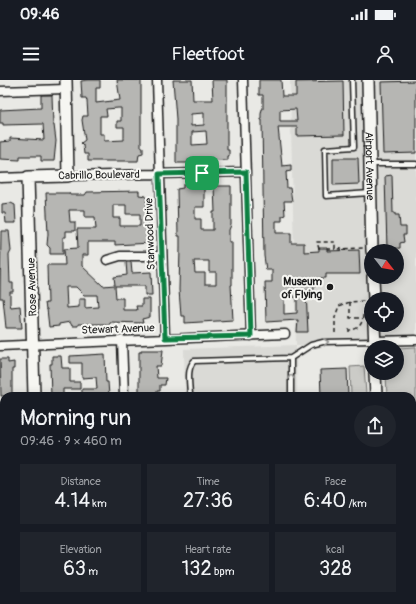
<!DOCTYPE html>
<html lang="en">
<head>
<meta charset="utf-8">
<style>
  body { margin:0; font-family:Pangolin,sans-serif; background:#20242c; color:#f1f3f6; height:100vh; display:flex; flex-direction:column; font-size:15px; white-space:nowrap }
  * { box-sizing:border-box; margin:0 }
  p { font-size:13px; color:#9ea1a6 }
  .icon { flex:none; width:22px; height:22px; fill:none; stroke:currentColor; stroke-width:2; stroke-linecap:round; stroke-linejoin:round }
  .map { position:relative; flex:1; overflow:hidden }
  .panel { position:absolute; left:0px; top:312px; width:416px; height:212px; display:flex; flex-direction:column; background:#171b24; border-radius:12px 12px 0 0; box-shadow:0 2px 10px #0003 }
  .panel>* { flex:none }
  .needle { width:26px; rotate:121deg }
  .buttons { position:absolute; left:364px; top:164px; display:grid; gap:8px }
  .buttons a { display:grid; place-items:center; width:40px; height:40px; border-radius:50%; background:#171b24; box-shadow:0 2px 10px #0003; font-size:20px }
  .pin { position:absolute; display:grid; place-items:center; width:34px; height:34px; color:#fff; margin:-17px; border-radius:8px; box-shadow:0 2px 6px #0006 }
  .round { display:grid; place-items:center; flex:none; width:42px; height:42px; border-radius:21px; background:#20242c }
  .summary { display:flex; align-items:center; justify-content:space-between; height:68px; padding:0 20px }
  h1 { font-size:22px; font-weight:600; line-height:30px }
  .metrics { display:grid; grid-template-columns:repeat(3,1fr); gap:6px; height:68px; padding:4px 20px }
  .metrics div { display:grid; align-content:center; border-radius:0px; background:#20242c; text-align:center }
  .metrics b { font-size:20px; font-weight:600 }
  .metrics small { font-size:11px; font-weight:400 }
  .metrics p { font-size:11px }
  .status { display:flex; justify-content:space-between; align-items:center; height:28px; padding:0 20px; background:#171b24; direction:ltr }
  .status svg { height:11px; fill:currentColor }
  header { display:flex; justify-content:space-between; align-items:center; height:52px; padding:0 20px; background:#171b24; font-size:18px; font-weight:600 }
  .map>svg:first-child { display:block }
</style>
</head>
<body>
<div class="status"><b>09:46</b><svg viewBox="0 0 49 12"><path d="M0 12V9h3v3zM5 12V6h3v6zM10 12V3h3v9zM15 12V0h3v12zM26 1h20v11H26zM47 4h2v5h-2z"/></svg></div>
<header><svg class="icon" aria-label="menu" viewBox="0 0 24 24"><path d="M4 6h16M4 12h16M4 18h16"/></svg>Fleetfoot<svg class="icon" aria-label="person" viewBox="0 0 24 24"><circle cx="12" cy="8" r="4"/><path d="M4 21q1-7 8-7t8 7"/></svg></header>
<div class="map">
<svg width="416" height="524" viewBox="0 0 416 524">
  <rect width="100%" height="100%" fill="#e9e9e5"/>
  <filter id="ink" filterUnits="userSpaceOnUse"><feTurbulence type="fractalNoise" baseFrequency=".025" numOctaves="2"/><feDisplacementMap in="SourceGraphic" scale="8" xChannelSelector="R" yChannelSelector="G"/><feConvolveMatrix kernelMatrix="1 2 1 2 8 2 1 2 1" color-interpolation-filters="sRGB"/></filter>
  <g filter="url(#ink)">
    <path fill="#dadad6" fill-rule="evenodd" d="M290,0H416V265H296ZM371,171H397V197H371ZM371,219H397V245H371Z
      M296,265L297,316H185L184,269Z
      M189,520H319L321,524H189Z"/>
    <path fill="#cbcbc7" stroke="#747472" d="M416,267V524H390V520H412V316H387L386,293H397V268Z
      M364,286L366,314L351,315L350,287Z"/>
    <path fill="#b6b6b3" stroke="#1c1c1c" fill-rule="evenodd" d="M87,0H100V8H96V23L120,20L117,0H141V67H143V73L139,74L138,81H88V74H84L83,65L81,63L85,60L82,40L83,36H88L87,21L86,18H82L81,1ZM118,28H121V41H117V47H124V60L104,61V54H100V36H107L106,29Z
      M173,0H192L193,20H213L212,0H227V70H229V76H228V80L205,81V79L188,80V83H176V39ZM204,33V45L191,46V34ZM206,51L207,64L192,65V52Z
      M259,0H281L282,16H296V2L343,1L344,55L297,56V47H278L282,86L291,85V91L286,92L287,108H290L292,121H284L285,135L282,136V141H276V153H291V163H304V172L319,171V168H327V171L359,170L360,194H326V198H320V205H314V211H306L308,252H297L298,240L266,242L265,202H272V190H266L264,176L262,40H261V34L262,29H263V15H259ZM296,29L297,41H280V30ZM297,217V233L284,234V218Z
      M416,1V73L383,74L381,2Z
      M41,15H52L53,45H54L56,61L54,81H41V76H20V80L0,79V62L10,61V58L44,60L43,44L3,45V43H0V30L41,28Z
      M333,78H358L359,104L333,105Z
      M392,95L393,133H395V135H399L400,147H406V155H403L404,162L400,163V168L387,169L385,96Z
      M204,104V127H195V139H201V150H213V132H215L214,106H231V145L229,150V162H232V205H231L233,240L185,243V236H181L179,210L180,168V156H178L177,109L183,108V105ZM194,181H209V192H216V204H205V193H195Z
      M139,111V115L146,116L148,149L151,150V163L115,165V162H88V175H82V186L103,206L115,205L114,197L127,195L126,182H131L132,193L151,192L152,215H145V206H115L116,218H123V230H137L136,226H142V219H150V237L142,239L143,243L110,242V244H78V246H72L70,242L59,244V246L49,247L47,229H46L45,223H48L47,185H65L64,169L78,168L77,149H96L95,137H85V130H69L70,142H75V151H66V157H63V174H50V168L47,165L48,154L46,113H69L70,115H85L87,112ZM113,125H126V134H140V146H120V138H113ZM66,207H76L84,215H97L98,227L85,228V219H79V227L67,228Z
      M11,123L15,125L16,143H6L5,133H2V124Z
      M1,151H9L11,171L9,175L10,203H13V212H10V224L11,227L20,226L22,248H6L3,218H0Z
      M141,270H163L161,286H156L157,298H166L165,305H160V311H157V316H142V312H139V272H141Z
      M105,274L106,302H108L109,316H82V309H97L96,297L82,298V283H70V276Z
      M52,276H61L62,288H70V302H80V309H63V316H51L50,284H52Z
      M0,279H8V283L14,282V289H12V316H1Z
      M347,289L348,316H321L320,290Z"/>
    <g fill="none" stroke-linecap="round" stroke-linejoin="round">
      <defs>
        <path id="lane" d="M352,0L354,67L325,69L326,116L370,113
          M371,84H416
          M291,278V316
          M190,316C190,305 186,289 194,281L291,278L311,265L323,262L374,261
          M210,520V524
          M291,520V524
          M310,520L314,524"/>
        <path id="street" d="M157,0L165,258
          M243,0L251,256
          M0,11L66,9
          M68,96L246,92
          M0,98L28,97
          M107,180L120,176H162
          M122,260L124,316
          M375,261L416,260
          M0,266L285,254
          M134,520V524"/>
        <g id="secondary">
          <path id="s1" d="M368,0L372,171"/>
          <path d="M373,197L374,219"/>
          <path d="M374,245L375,267"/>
          <path d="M375,293L376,316"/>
          <path d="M34,316L28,97L68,96L66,0"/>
          <path d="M39,520L40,524"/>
          <path d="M380,520V524"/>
        </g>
      </defs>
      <use href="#lane" stroke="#1c1c1c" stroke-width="7"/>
      <use href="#street" stroke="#1c1c1c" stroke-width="11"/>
      <use href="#secondary" stroke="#1c1c1c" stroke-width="14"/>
      <path stroke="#1c1c1c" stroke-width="1.5" stroke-dasharray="4 3" stroke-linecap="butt" d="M319,169L317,162H335V169L363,168
        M327,169H335
        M350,222V238H363
        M349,252V250C358,250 363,244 363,235H368
        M335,253V237L339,226L350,222L365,221
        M412,415H416
        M412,448L416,450
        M414,449L416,524"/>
      <use href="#lane" stroke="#f6f6f2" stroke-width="4"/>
      <use href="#street" stroke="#f6f6f2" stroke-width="8"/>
      <use href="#secondary" stroke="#f6f6f2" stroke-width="11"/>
    </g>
    <defs><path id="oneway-chevron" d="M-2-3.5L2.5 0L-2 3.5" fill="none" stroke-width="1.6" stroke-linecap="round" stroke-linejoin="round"/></defs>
    <g stroke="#949492">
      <use href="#oneway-chevron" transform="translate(326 262) rotate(-6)"/>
      <use href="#oneway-chevron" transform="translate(291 297) rotate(-91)"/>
    </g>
  </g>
  <g fill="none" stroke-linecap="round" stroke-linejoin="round" filter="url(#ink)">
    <defs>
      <path id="route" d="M246,92L251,256L165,258L159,94Z"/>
    </defs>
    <use href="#route" stroke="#fff" stroke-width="8"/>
    <use href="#route" stroke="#0b8043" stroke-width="5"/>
  </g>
  <circle fill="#1c1c1c" stroke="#f6f6f2" stroke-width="1.5" cx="330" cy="207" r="4"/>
  <g text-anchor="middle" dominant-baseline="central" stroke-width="4" stroke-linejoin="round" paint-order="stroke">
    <g font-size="11" fill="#1c1c1c" stroke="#f6f6f2">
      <text stroke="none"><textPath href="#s1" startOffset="86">Airport Avenue</textPath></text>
      <text transform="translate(99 95) rotate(-1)">Cabrillo Boulevard</text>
      <text transform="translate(150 154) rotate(-92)">Stanwood Drive</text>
      <text transform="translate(32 207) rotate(-92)">Rose Avenue</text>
      <text transform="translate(118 249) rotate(-2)">Stewart Avenue</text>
    </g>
    <g font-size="11" font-weight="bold" fill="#1c1c1c" stroke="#f6f6f2" text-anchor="end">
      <text x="322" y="201">Museum<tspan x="322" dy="13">of Flying</tspan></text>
    </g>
  </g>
</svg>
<div class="buttons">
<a><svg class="needle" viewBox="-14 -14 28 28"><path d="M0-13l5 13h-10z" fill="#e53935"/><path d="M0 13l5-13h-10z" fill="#9ea1a6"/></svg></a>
<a><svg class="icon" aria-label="locate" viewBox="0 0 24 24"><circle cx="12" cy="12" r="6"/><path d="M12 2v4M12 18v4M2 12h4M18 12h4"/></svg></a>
<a><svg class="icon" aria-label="layers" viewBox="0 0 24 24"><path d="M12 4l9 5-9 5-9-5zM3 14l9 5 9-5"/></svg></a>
</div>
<div class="pin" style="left:202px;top:93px;background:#1e9e55"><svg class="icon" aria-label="arrive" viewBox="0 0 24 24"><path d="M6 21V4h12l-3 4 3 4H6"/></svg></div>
<section class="panel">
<div class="summary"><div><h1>Morning run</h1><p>09:46 · 9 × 460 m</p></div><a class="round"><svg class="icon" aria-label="share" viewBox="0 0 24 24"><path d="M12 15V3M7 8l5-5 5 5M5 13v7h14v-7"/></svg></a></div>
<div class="metrics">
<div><p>Distance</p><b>4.14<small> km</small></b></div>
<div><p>Time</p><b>27:36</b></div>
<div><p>Pace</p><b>6:40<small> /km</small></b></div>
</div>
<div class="metrics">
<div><p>Elevation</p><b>63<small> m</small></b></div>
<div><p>Heart rate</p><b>132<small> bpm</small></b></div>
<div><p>kcal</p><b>328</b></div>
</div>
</section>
</div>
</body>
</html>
